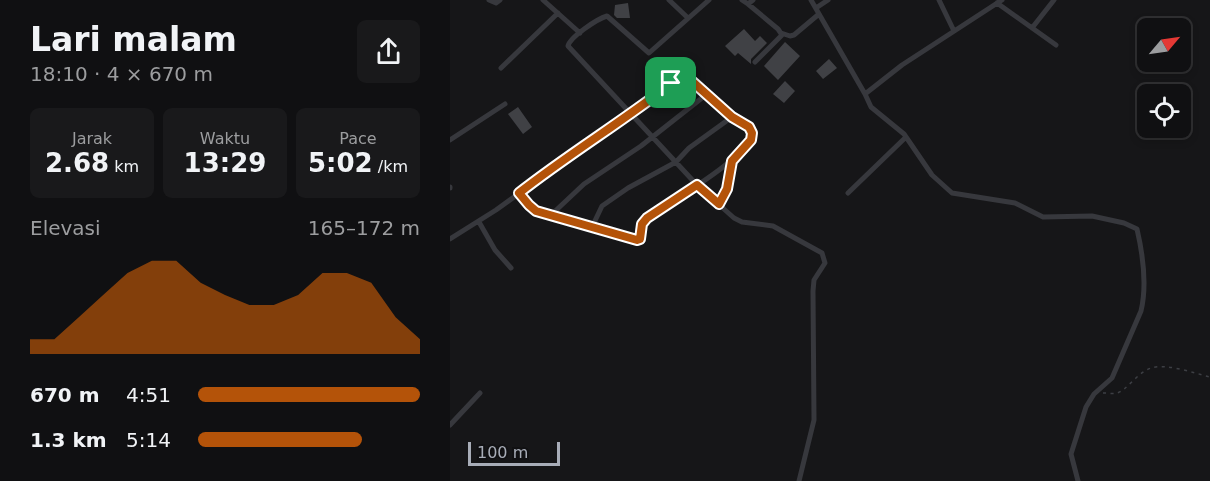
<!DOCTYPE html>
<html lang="id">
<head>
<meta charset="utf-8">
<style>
  body { margin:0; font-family:"DejaVu Sans",sans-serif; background:#19191b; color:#f1f3f6; height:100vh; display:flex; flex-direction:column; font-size:22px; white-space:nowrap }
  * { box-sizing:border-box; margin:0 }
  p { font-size:20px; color:#9c9d9f }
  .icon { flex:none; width:33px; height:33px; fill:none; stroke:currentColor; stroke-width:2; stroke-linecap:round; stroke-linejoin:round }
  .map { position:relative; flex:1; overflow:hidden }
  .drawer { display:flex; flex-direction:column; background:#101012; width:450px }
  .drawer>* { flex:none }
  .needle { width:39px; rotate:61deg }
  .controls { position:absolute; left:687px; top:18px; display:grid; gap:12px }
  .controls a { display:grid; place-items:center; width:54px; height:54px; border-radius:9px; background:#101012; box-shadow:0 3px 9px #0003,0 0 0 2px #303032; font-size:30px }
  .scale { position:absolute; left:18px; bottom:15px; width:92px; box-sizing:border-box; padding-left:6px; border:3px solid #a8adb8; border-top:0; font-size:16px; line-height:21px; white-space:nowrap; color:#a8adb8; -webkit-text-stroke:4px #111113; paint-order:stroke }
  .pin { position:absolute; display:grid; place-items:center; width:51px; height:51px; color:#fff; margin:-26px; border-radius:12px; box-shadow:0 3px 9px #0006 }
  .round { display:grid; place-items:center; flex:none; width:63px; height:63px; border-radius:9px; background:#19191b }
  .overview { display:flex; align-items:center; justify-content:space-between; height:102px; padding:0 30px }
  h1 { font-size:33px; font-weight:700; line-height:45px }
  .stats { display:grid; grid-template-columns:repeat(3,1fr); gap:9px; height:102px; padding:6px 30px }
  .stats div { display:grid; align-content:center; border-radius:9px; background:#19191b; text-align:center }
  .stats b { font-size:26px; font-weight:700 }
  .stats small { font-size:16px; font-weight:400 }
  .stats p { font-size:16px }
  .chart { height:168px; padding:12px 30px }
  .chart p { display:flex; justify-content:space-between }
  .chart svg { width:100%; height:108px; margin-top:6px; fill:#b45309; opacity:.7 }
  ul { padding:0 30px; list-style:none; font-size:20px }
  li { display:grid; grid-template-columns:96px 72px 1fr; align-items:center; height:45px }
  li i { height:15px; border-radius:8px; background:#b45309 }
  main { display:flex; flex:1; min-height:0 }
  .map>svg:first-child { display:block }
</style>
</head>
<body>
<main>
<section class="drawer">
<div class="overview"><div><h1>Lari malam</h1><p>18:10 · 4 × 670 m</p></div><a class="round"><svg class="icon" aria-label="share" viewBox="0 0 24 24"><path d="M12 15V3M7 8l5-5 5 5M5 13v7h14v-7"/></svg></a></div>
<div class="stats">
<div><p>Jarak</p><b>2.68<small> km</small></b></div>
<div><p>Waktu</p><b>13:29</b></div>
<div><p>Pace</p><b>5:02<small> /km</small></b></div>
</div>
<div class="chart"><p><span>Elevasi</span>165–172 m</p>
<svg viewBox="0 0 160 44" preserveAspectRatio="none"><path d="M0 44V38L10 38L20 29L30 20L40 11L50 6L60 6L70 15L80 20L90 24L100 24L110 20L120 11L130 11L140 15L150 29L160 38V44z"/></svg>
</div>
<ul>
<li><b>670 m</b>4:51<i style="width:100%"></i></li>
<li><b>1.3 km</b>5:14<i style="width:74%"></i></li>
</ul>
</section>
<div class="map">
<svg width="760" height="481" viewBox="0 0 760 481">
  <rect width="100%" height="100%" fill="#161618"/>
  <path fill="#404145" d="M178,3L180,18H167L164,15L165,5Z
    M294,29L305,41L310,36L317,43L301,59V64L288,53L285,56L275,46Z
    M335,42L350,56L328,80L314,66Z
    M379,59L387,68L373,79L366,71Z
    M335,81L345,91L334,103L323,94Z
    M68,107L82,127L73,134L58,114Z"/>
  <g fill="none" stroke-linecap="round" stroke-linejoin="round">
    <path stroke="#3d3f44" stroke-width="1.5" stroke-dasharray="3 4.5" stroke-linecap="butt" d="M653,393C658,393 663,394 667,393C676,391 688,372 701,368C716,363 744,373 760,377"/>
    <path stroke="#37383d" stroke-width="5" d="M39,0L46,3L50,0
      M93,0L130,33
      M219,0L238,18
      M259,0L199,53L157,16C147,19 120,37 118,46L247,185L284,218L292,222L323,226L372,253L375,263L364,280L363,291L364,420L349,481
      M292,0L298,4L303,0
      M361,0L415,94L452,65L552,0
      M489,0L504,31
      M547,3L606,45
      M298,4L328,29L332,35L305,62
      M366,8L378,0
      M582,28L604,0
      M331,33L340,36L344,35L369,14
      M51,68L108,13
      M415,94L421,107L454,134L482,175L502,193L565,203L593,217L642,216L674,223L687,229C693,255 697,286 691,311L662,378L644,394L636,407L621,454L628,481
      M0,140L55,104
      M0,187V188
      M398,193L456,137
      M269,204L278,187L282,161
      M101,215L134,184L191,146L257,94
      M29,222L45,250L61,268
      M142,227L152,206L178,188L226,162L239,148L282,117
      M0,239L46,210L233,75L240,79C254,91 267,105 281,116C287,120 296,123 300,129C314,150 213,206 197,218L193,224L188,240L86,211L79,205L69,193
      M0,425L30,393"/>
  </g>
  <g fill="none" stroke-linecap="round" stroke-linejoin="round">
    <defs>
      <path id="route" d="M235,75L282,117L299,127L302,133L301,140L282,161L277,189L269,204L247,185L197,218L192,224L190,239L187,240L86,211L79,205L69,193C120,153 175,120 226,80Z"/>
    </defs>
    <use href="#route" stroke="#fff" stroke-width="12"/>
    <use href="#route" stroke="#b45309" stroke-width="8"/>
  </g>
</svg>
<div class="controls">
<a><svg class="needle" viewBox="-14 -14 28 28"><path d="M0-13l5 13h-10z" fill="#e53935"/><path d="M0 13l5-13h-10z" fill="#9c9d9f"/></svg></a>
<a><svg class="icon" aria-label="locate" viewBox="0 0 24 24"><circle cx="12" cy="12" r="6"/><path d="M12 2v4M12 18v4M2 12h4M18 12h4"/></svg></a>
</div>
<div class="scale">100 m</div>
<div class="pin" style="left:221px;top:83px;background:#1e9e55"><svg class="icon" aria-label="arrive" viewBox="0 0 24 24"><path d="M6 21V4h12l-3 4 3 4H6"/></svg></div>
</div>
</main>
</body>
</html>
